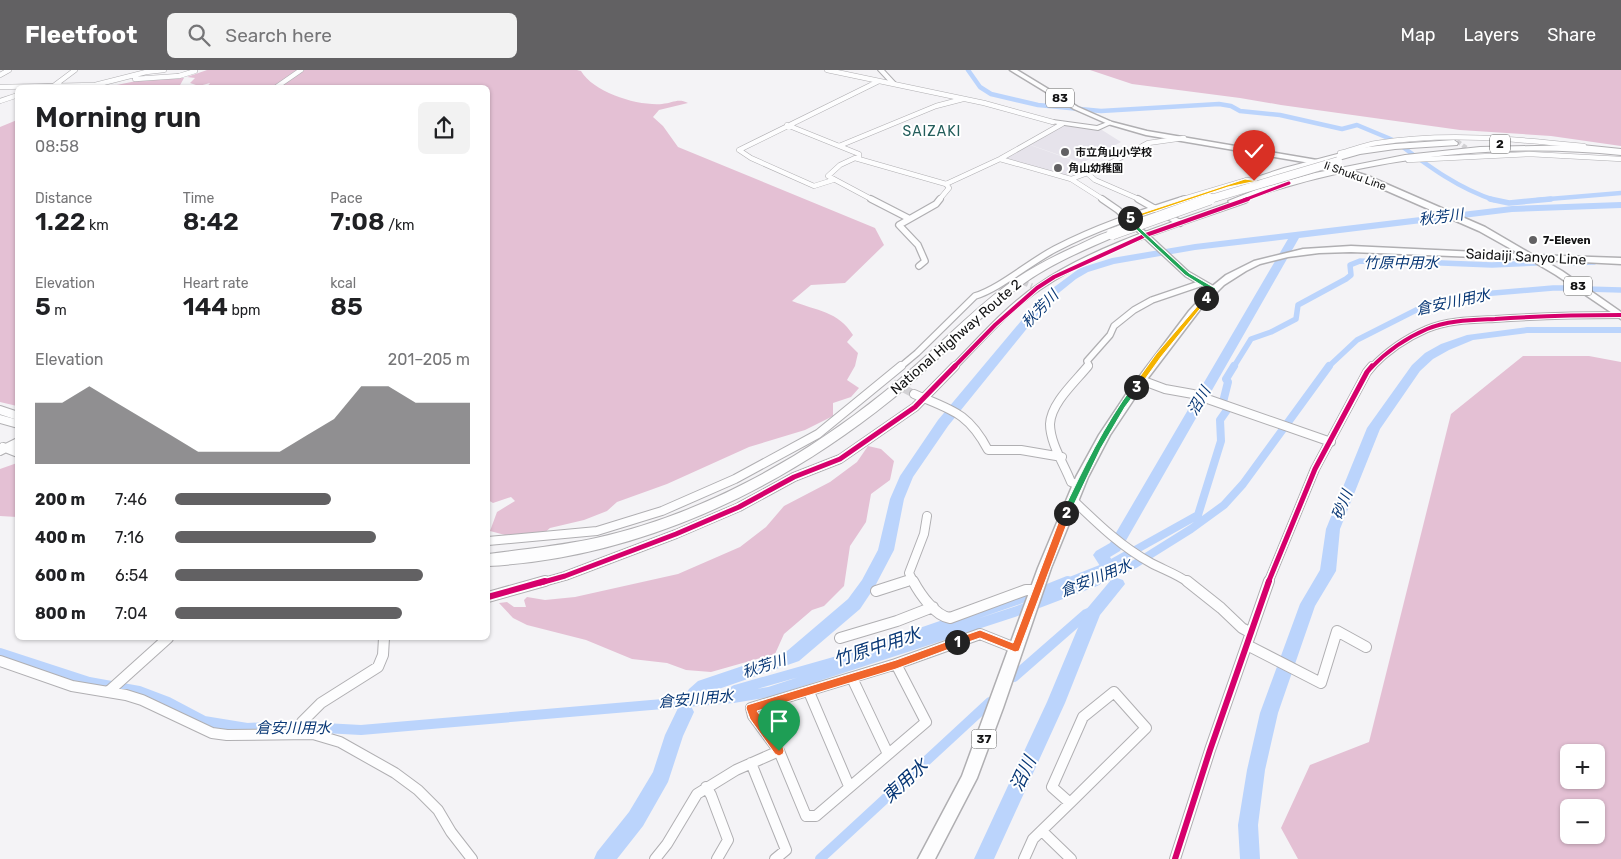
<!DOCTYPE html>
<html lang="en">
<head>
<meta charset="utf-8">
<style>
  body { margin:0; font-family:Rubik,"Noto Sans JP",sans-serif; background:#f2f2f2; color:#202124; height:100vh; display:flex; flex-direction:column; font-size:19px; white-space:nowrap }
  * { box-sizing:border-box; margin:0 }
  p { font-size:16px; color:#757577 }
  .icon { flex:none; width:28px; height:28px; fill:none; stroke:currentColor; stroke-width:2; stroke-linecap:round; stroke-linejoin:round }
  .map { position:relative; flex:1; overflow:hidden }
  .drawer { position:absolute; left:15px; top:15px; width:475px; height:555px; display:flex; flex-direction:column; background:#fff; border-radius:8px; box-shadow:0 1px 4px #0004 }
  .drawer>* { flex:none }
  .tools { position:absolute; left:1560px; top:674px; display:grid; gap:10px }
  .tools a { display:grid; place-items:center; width:45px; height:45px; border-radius:8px; background:#fff; box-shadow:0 1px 4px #0004; font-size:25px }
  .pin { position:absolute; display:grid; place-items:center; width:42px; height:42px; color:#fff; margin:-51px -21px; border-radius:50% 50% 50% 0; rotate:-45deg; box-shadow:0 0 5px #0007 }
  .pin .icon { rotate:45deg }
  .km { position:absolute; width:25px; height:25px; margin:-12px; border-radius:50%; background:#222; color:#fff; font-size:14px; line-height:25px; text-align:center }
  .round { display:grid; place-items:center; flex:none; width:52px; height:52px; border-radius:8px; background:#f2f2f2 }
  .summary { display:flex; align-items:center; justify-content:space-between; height:85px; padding:0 20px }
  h1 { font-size:28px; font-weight:600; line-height:38px }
  .stats { display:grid; grid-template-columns:repeat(3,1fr); gap:8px; height:85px; padding:5px 20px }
  .stats div { display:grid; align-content:center }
  .stats b { font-size:25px; font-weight:600 }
  .stats small { font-size:14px; font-weight:400 }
  .stats p { font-size:14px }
  .chart { height:140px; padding:10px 20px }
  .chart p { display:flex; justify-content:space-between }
  .chart svg { width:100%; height:90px; margin-top:5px; fill:#626163; opacity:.7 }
  ul { padding:0 20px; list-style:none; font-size:16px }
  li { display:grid; grid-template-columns:80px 60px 1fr; align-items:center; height:38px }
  li i { height:12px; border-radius:6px; background:#626163 }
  header { display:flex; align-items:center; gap:30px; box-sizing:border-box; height:70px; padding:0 25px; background:#626163; color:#fff }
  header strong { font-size:24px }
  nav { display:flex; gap:28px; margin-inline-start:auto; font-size:18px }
  .search { width:350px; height:45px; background:#f2f2f2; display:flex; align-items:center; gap:12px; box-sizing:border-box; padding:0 18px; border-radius:8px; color:#757577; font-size:19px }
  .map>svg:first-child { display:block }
</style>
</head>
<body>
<header>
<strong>Fleetfoot</strong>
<div class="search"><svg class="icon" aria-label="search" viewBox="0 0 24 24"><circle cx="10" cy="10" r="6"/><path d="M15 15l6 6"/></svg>Search here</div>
<nav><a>Map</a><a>Layers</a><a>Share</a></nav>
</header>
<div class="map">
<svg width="1621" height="789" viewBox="0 0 1621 789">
  <rect width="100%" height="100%" fill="#f4f3f6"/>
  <path fill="#e6e3eb" d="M1063,55L1102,60L1121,72L1082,93L1028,74Z
    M1030,75L1086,95L1066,105L1003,89Z"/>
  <path fill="#e4c0d4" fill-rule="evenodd" d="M207,0H577L581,1C594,23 638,36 662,34C673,33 678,28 688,33L659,40L653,47L663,56L678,77L875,158L884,175L845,213L811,215L792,231C817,241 838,241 853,265L847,272L858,283L855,296L847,310L859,318L851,327L833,333V346L805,360L749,377L667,414L617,432L607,441L584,450L550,458L543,464L505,465L490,461L497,442L515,431L511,427L493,433L488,430V18H206L210,13L199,16L190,13L195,8L187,7Z
    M1090,0H1621V76L1551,66L1460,60L1281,35L1240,28L1132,14Z
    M156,7L184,8L179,17L102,18Z
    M17,50V336L0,332V57Z
    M1523,286H1589L1621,292V789H1298L1281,758L1310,695L1369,672L1451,344ZM1569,682H1596V710H1569ZM1569,738H1596V765H1569Z
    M868,376L881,379L894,391L890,410L871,424L866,452L850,476L844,516L824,536L812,540L784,564L775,584L711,602L686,600L667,593L632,589L586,570L527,555L513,548L499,533L507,532L514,537H526L524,530L527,527L545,530L575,527L678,504L740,477L766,457L784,436L830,412L857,392Z
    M17,393V447L0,446V399Z"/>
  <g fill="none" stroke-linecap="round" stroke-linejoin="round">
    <path stroke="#bbd4fc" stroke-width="4.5" d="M968,0L980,17L991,24L1038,35L1101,41L1219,34L1231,36L1240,41L1280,45L1342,59L1357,55L1393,70
      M1396,72C1427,95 1457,118 1494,130
      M1537,130L1621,123"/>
    <path stroke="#bbd4fc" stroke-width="5.5" d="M1490,129L1509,133L1551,129
      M1569,193L1594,192
      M1586,219L1621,220
      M1233,298L1251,269L1271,262L1296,249L1298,235L1346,209L1351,205L1350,195L1360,191L1412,194L1417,192L1492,195L1537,193
      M1327,298L1357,270L1430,233L1482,224L1553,218H1578"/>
    <path stroke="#bbd4fc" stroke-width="8" d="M1223,332L1228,312L1226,309L1234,296
      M1065,513L1103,498L1198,445L1221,371L1220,350L1227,340L1226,337
      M1093,513L1135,494L1191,459L1224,435L1243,414L1329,296"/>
    <path stroke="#bbd4fc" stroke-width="10" d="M1043,521L1068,511
      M0,583L89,612L139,621L168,632L204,651L247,658L287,656L361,660L733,628L769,622L1020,540L1096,511
      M1014,607L1086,544L1093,541
      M733,628L735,620L848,588L1025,527
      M820,789L990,632"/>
    <path fill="#bbd4fc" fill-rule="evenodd" d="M1621,132V138L1512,142L1299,168L1120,481L1110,487L1113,492L1110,496L1105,498L1100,496L1093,485L1096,481L1110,473L1288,169L1195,180L1114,194L1088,202L1076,209L1050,230L948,356L913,407L904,429L894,480L874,518L860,539L799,591L710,622L701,629L695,632L689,629L686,624L689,619L698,611L787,581L848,529L862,510L878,480L890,429L900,406L938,350L1042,226L1080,198L1112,188L1195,174L1512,136Z
      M1527,257H1621V263H1527L1473,270L1449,280L1433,289L1420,301L1380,359L1340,459L1336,501L1315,536L1278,643L1265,700L1258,755L1260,789H1240L1238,755L1247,700L1260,643L1300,534L1320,500L1326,459L1367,358L1412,295L1425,283L1441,274L1467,265Z
      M1117,508L1123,510L1125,514L1100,545L1065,633L994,789H974L1047,632L1085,541L1111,510Z
      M685,634L691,636L694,642L683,666L668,712L643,756L617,789H594L597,782L629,742L653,702L665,665L679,636Z"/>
    <path stroke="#d2d1d4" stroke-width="4.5" stroke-dasharray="4.5 2.5" stroke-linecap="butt" d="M1457,71L1473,83"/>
    <path stroke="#d2d1d4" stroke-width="5.5" stroke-dasharray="5.5 3" stroke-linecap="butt" d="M1015,209L1032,216"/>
    <path stroke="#d2d1d4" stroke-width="8" stroke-dasharray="8 4" stroke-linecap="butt" d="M893,313L914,324"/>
    <defs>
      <path id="street-far3" d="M827,0L984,33L1053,52
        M0,5L9,0
        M135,9L179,6L195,1
        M55,15L75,0
        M0,17L95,15L146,2L164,0
        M275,18L301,0
        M0,31L18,25
        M787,55L859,84V87L855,88L946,114L1000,89L1062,54
        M839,76L936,36L963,29
        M1340,83C1352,80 1364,75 1377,73C1446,62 1515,69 1584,76
        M855,88L840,95L828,106L873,130
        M1000,89L1071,109L1104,130
        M1408,90L1529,84L1621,89
        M1088,104L1095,110L1141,130
        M1071,109L1099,99L1148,73L1184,68
        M833,110L814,116L751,88L739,80L879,11
        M939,130L949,118L946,114
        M1180,130L1247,110L1254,111"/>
      <path id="street-far2" d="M871,129L908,148
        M1102,129L1118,140L1187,204L1213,219
        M1138,129L1180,153
        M919,196L925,191L918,175L899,155L936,134L940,129
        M899,298L917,283L975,226C999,219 1030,192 1055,179C1095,158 1140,143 1184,129
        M953,298C980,270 1007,239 1039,217C1096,177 1180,153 1245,130
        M1087,298L1089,295L1087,291L1110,265L1114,256L1134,240L1152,230L1202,213
        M1371,298C1387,281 1406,268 1427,259C1448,250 1473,250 1495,249C1537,246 1579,245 1621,245"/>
      <path id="street-far1" d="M1141,310L1165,319L1193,324L1331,372
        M914,324C951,340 968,342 988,380H1021L1062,387
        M0,340L18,346
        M3,377L18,383
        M0,381L18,372
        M1079,415L1071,412C1064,394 1050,373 1050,354C1051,333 1075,312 1088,296
        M1072,429C1097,453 1120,476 1151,493C1164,500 1177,504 1189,513
        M488,471L597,461L662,441L735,409L818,364L901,296
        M540,513L565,506L676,464L739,437L794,407L840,389L915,337L955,296
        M903,513L912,510
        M914,513L909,503L924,464L927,446
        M1268,513L1315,399L1367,302L1372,296"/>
      <path id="street" d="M913,511C920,524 935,546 950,548L1026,520H1036
        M1187,511L1221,538L1242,558L1251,563
        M876,521L907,511
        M488,527L545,511
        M840,568L897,551L933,537
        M1247,575L1321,613L1337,561L1366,577
        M0,591L72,616L126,625L142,630L212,663L227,665L313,664L340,672L395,703L418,720L438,740L451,762L472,789
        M896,594L926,652L816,746H806L779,681L753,646L751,638Z
        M896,594L980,564L1015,578
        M852,608L888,684
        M108,622L168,568
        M809,622L849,716
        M1114,622L1146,658L1070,733L1052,717L1083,647Z
        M296,663L302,652L321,633L378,597L383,585L384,568
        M751,693L786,780L775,789
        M706,717L711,725L728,770L717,789
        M1042,761L1071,789
        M655,789L667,774L697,724L736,700L779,681
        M1024,789L1033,769L1070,733
        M1175,789L1210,680L1269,511"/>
      <path id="secondary" d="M878,0H884L896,13V15H892Z
        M1053,50L1097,56L1110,51L1113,53L1098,60L1051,53V51Z"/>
      <path id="primary" d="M1010,0H1017L1078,37L1112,52L1147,61L1317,90L1368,106L1485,157L1533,185L1621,188V194L1543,190L1562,201L1621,242V249L1556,205L1529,189L1351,182L1319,183L1288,187L1260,194L1246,201L1224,215L1202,237L1148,308L1110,365L1088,407L1051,498L1003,638L977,708L935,789H918L962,706L1038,498L1076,407L1099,365L1127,323L1189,241L1210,218L1226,205L1254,191L1303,179L1351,176L1520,184L1479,161L1362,110L1316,94L1146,65L1108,54L1074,39Z"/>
      <path id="highway" d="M1454,70L1458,73L1457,75L1395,79L1360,84L1219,124H1213L1211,122L1284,98L1360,78L1395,74Z
        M1582,75L1621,79V85C1491,71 1359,90 1236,133H1230L1228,131L1258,119L1315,103L1405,85L1480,77Z
        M1112,161L1117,164L1116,166C1082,181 1048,195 1019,217C973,251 935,295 891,330C777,422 636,488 488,496V484C524,479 560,476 596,468C700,445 800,390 883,323C928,288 965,245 1011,212C1031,198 1052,187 1074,177C1086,172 1099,164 1112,161Z
        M0,345L18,350V358L0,353Z"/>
    </defs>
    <use href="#street-far3" stroke="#b0afb2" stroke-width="5.5"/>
    <use href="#street-far2" stroke="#b0afb2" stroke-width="8"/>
    <use href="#street-far1" stroke="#b0afb2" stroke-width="10"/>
    <use href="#street" stroke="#b0afb2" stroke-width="12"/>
    <use href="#secondary" stroke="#b0afb2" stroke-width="2"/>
    <use href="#primary" stroke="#b0afb2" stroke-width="3"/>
    <use href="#highway" stroke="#b0afb2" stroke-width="2"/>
    <use href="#street-far3" stroke="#fdfdfe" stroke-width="4.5"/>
    <use href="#street-far2" stroke="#fdfdfe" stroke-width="5.5"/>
    <use href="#street-far1" stroke="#fdfdfe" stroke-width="8"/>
    <use href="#street" stroke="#fdfdfe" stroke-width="10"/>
    <use href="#secondary" fill="#fdfdfe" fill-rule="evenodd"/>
    <use href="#primary" fill="#fdfdfe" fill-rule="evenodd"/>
    <use href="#highway" fill="#fdfdfe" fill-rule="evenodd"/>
    <defs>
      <path id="highway-bridge-far1" d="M1207,130L1338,91"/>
      <path id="highway-bridge" d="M1112,164L1210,129"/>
    </defs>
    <use href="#highway-bridge-far1" stroke="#b0afb2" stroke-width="9" stroke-linecap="butt"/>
    <use href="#highway-bridge" stroke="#b0afb2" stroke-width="12" stroke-linecap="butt"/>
    <use href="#highway-bridge-far1" stroke="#fdfdfe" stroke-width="8"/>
    <use href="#highway-bridge" stroke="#fdfdfe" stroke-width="11"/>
    <defs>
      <path id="cycleway-far3" d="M1244,130L1289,113"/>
      <path id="cycleway-far2" d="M953,298L995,255L1037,218L1054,207L1146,165L1248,129
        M1371,298C1387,281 1406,268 1427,259C1448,250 1473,250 1495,249C1537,246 1579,245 1621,245"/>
      <path id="cycleway-far1" d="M540,513L565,506L676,464L739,437L794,407L840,389L915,337L955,296
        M1268,513L1315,399L1367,302L1372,296"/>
      <path id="cycleway" d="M488,527L545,511
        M1175,789L1210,680L1269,511"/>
    </defs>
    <use href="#cycleway-far3" stroke="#fff" stroke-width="5"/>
    <use href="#cycleway-far2" stroke="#fff" stroke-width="6"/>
    <use href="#cycleway-far1" stroke="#fff" stroke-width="8"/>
    <use href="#cycleway" stroke="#fff" stroke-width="9"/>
    <use href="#cycleway-far3" stroke="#d6006c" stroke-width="3"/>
    <use href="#cycleway-far2" stroke="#d6006c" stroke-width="4"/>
    <use href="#cycleway-far1" stroke="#d6006c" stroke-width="5"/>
    <use href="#cycleway" stroke="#d6006c" stroke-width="6"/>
  </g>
  <path fill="#f0652b" stroke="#fff" d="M957,568L960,569V575L896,599L757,641L783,677L784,681L783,684L779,686L775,684L750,649L746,638L747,635L896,590Z"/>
  <path fill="#f0652b" stroke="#fff" d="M1063,440H1069L1071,443L1019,581L1015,582L980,568L957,576L954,575V569L980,560L1013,573Z"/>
  <path fill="#22a559" stroke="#fff" d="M1133,316L1140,317L1125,337L1101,378L1069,445H1063L1062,443C1083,399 1104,355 1133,316Z"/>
  <path fill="#f5b400" stroke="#fff" d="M1206,226L1209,228L1208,229L1161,287L1138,319H1133V316L1156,284Z"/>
  <path fill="#22a559" stroke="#fff" d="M1130,147L1133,148L1131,150L1189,203L1215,218L1216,219L1208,229L1203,228L1209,220L1185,205L1125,149Z"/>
  <path fill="#f5b400" stroke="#fff" d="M1245,109L1257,111L1228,117L1132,149L1127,148Z"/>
  <g fill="#626163" stroke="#fff" stroke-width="2">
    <circle cx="1065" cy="82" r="5"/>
    <circle cx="1058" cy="98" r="5"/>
    <circle cx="1533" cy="170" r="5"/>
  </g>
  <g text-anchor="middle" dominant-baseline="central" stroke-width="4" stroke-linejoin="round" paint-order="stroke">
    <g font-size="11" font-weight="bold" fill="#131314" stroke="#fff" text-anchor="start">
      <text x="1075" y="82">市立角山小学校</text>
      <text x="1068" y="98">角山幼稚園</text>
      <text x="1543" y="170">7-Eleven</text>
    </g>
    <g font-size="11" fill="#131314" stroke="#fff">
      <text transform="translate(1355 106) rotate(20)">Ii Shuku Line</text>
    </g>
    <g fill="#fff" stroke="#5a5a5a" stroke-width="1">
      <rect x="1046" y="18.5" width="28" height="19" rx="4"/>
      <rect x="1490" y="64.5" width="20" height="19" rx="4"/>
      <rect x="1564" y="206.5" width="28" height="19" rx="4"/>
      <rect x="971.5" y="659.5" width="25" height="19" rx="4"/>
    </g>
    <g font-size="12" font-weight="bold" fill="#131314">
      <text x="1060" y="28">83</text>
      <text x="1500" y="74">2</text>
      <text x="1578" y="216">83</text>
      <text x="984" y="669">37</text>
    </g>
    <g font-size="14" letter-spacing="1" fill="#235d5b" stroke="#fff">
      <text x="932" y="61">SAIZAKI</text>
    </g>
    <g font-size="14" fill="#131314" stroke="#fff">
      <text transform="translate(1526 187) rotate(3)">Saidaiji Sanyo Line</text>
      <text transform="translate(956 267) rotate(-41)">National Highway Route 2</text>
    </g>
    <g font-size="15" font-style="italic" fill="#093876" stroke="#fff">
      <text transform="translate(1441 147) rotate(-7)">秋芳川</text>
      <text x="1401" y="193">竹原中用水</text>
      <text transform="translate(1453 232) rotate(-12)">倉安川用水</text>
      <text transform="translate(1040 239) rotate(-46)">秋芳川</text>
      <text transform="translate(1199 331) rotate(-60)">沼川</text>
      <text transform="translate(1342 435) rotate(-68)">砂川</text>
      <text transform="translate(1096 508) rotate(-22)">倉安川用水</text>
      <text transform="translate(764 596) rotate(-18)">秋芳川</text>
      <text transform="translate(696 629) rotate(-5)">倉安川用水</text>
      <text x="293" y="658">倉安川用水</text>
    </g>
    <g font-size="18" font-style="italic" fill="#093876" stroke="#fff">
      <text transform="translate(877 577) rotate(-18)">竹原中用水</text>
      <text transform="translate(1023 704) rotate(-65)">沼川</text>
      <text transform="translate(905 711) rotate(-43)">東用水</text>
    </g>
  </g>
</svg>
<div class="tools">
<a>+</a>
<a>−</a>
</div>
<div class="pin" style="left:779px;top:681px;background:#1e9e55"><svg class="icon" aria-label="arrive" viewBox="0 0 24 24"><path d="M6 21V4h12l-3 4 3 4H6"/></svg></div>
<div class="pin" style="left:1254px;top:111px;background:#d93025"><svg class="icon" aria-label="check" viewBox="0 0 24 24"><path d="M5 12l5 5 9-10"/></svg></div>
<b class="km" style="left:957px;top:572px">1</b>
<b class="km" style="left:1066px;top:443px">2</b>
<b class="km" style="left:1136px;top:317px">3</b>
<b class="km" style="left:1206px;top:228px">4</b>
<b class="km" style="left:1130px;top:148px">5</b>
<section class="drawer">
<div class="summary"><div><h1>Morning run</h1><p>08:58</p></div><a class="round"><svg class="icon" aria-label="share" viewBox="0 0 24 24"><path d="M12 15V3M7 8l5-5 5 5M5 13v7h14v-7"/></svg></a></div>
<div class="stats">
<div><p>Distance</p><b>1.22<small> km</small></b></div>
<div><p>Time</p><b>8:42</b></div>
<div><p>Pace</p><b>7:08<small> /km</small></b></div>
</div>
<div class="stats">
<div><p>Elevation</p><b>5<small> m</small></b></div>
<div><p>Heart rate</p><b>144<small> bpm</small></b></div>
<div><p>kcal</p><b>85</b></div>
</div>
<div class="chart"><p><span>Elevation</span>201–205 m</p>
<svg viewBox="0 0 160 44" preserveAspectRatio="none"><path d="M0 44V14L10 14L20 6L30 14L40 22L50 30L60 38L70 38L80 38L90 38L100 30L110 22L120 6L130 6L140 14L150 14L160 14V44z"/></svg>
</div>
<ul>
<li><b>200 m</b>7:46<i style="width:53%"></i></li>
<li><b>400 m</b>7:16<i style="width:68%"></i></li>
<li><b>600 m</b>6:54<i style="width:84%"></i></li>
<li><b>800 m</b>7:04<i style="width:77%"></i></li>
</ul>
</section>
</div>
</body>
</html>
